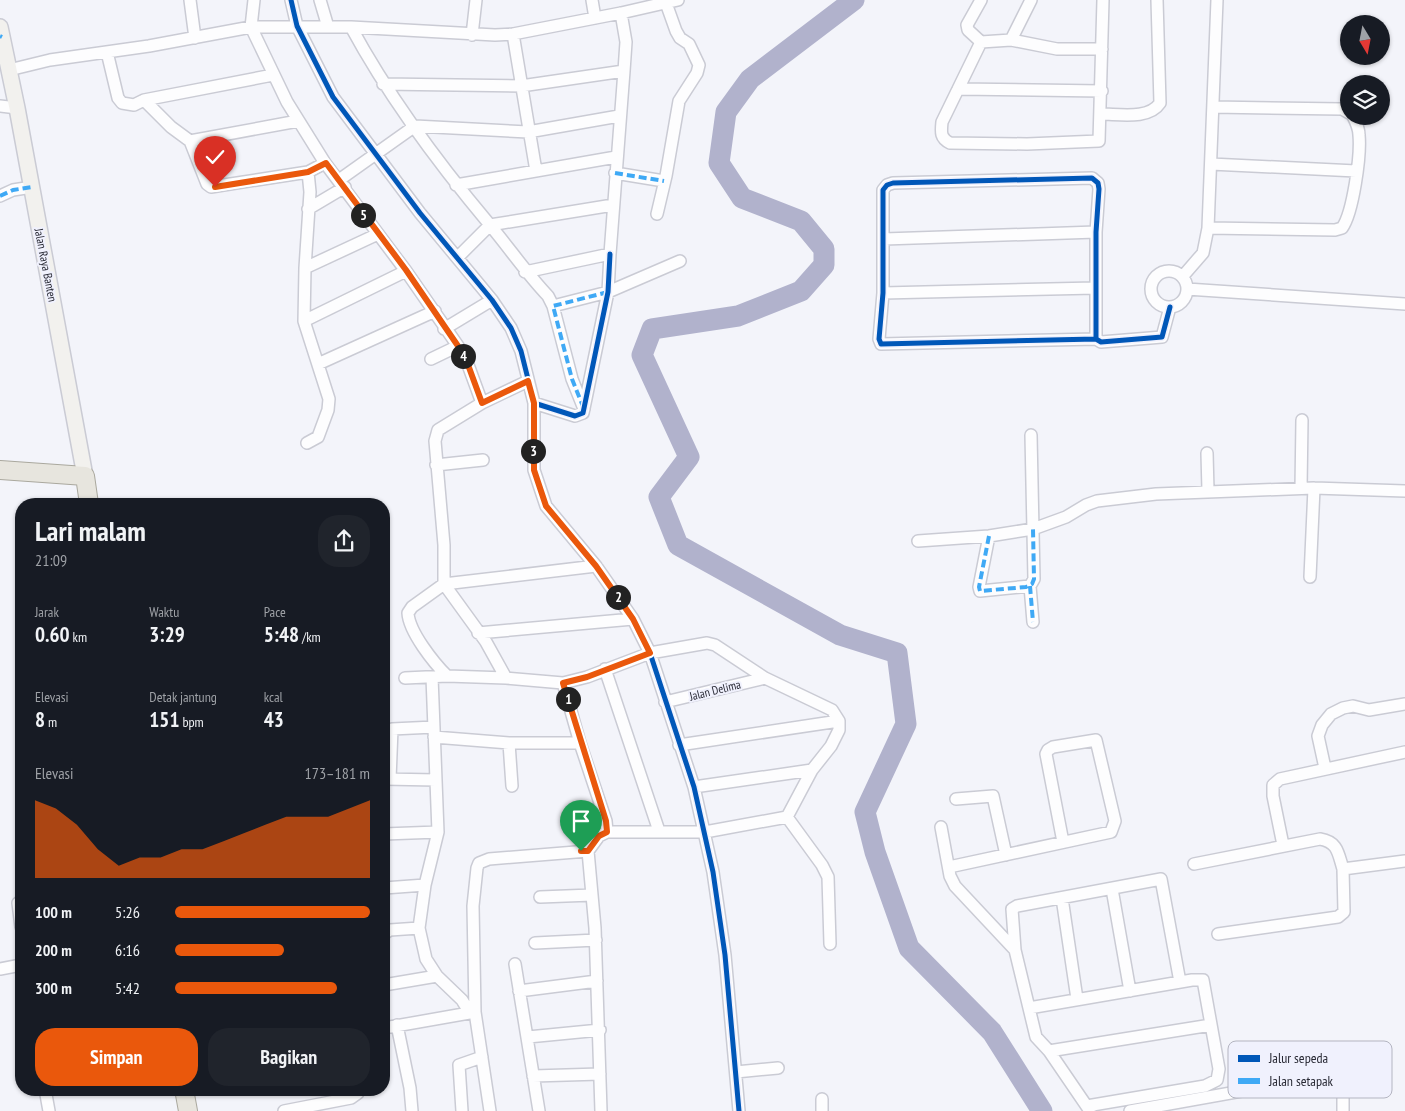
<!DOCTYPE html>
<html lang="id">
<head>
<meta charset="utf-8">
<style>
  body { margin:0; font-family:"PT Sans Narrow",sans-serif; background:#20242c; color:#f1f3f6; height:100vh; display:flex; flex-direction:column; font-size:19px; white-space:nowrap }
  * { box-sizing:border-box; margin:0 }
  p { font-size:16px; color:#9ea1a6 }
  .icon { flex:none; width:28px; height:28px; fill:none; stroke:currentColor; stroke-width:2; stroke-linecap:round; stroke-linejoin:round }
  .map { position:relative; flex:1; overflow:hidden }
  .sheet { position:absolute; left:15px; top:498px; width:375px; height:598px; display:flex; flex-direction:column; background:#171b24; border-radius:20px; box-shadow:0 1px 4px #0004 }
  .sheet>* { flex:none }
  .needle { width:32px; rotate:170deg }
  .tools { position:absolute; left:1340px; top:15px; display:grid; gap:10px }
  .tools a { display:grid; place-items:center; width:50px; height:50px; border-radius:50%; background:#171b24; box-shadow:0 1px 4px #0004; font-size:25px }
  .pin { position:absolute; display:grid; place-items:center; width:42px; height:42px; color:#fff; margin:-51px -21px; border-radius:50% 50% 50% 0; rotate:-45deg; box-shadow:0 0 5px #0007 }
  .pin .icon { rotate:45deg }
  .km { position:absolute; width:25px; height:25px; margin:-12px; border-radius:50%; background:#222; color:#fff; font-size:14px; line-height:25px; text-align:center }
  .round { display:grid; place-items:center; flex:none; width:52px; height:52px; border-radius:20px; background:#20242c }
  .head { display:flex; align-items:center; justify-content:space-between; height:85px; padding:0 20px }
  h1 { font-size:28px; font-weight:600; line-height:38px }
  .metrics { display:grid; grid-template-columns:repeat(3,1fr); gap:8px; height:85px; padding:5px 20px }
  .metrics div { display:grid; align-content:center }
  .metrics b { font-size:21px; font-weight:600 }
  .metrics small { font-size:14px; font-weight:400 }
  .metrics p { font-size:14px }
  .chart { height:140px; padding:10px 20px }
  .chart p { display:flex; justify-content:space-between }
  .chart svg { width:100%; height:90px; margin-top:5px; fill:#ea580c; opacity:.7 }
  .button { display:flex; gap:10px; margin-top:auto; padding:10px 20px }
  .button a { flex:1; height:58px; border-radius:20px; background:#ea580c; color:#fff; font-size:20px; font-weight:600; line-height:58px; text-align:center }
  .button a+a { background:#20242c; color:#f1f3f6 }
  ul { padding:0 20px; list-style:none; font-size:16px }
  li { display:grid; grid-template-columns:80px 60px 1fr; align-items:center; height:38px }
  li i { height:12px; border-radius:6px; background:#ea580c }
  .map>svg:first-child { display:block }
</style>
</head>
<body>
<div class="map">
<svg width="1405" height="1111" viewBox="0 0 1405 1111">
  <rect width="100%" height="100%" fill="#f3f4fa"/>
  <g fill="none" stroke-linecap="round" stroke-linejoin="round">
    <path stroke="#b1b2cc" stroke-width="21" d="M854,0L750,79L726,112L719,163L742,198L801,221L824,249V265L801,291L738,316L652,329L642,355L689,457L659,497L678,545L840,635L897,653L906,724L865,812L875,852L909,948L992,1032L1042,1111"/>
    <defs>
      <path id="street" d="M190,0L195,38
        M254,0L251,27L287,102L325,163L406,271L458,346L467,362L482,403
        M291,0L297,26L333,97L420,213L492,300L511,328L521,351L534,403L575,416L583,413L608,292L610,254
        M320,0L328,27
        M592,0L595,18
        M981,0L967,25L968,30L981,42L1011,40L1057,49H1102
        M351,27C390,99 438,163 490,225C510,249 527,274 548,296L553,306L572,379L584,409
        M513,34L536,171
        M472,35L476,0
        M1011,40L1031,0
        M981,42L942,122C941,132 940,138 950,143L1027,144L1099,141L1103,0
        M107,52L118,98L122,103L134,105L144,100
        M9,70L50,60L149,46L251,27H351L495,35L513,34L621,13L678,0
        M273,75L144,100L171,127L190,141L207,184L211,187L308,172L325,163
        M383,84L521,86L624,71L626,42L621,13
        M958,89L1102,91
        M0,106L17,108
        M1213,107L1342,109L1349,113
        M1101,114C1119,114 1149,120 1160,103L1157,0
        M190,141L298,121
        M1211,164L1356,171
        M615,173L664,181
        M339,180L415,126L528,132L619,116
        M456,185L616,157
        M0,196L13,190L32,187
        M308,209L345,187
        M657,214L666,176L679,101L697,73L699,65L689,44L680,38L676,31L666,3
        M1208,228L1335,230L1342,228C1353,213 1361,155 1359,135C1359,128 1356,122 1353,116
        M884,239L1096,232
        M458,257L490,225L613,205
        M305,268L310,192L308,172
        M1151 289a18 18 0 1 1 36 0a18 18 0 1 1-36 0Z
        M525,272L610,254L624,71
        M1183,276L1203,253L1208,228L1217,0
        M1187,289L1405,304
        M883,293L1095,288
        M553,306L608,292L680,261
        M304,321L406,271
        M444,329L492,300
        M1096,339L881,344L879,339L883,293V190L887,185L893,183L1092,178L1098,183L1099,189L1096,232V339L1101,342L1162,337L1170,307
        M431,359L458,346
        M318,364L435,311
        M528,381L482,403L438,430L435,441L444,545V584L596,566
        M534,403V470L546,506L596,566L633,619L650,653L694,787L713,872L725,955L739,1111
        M307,443L318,437L328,410L329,399L304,321L305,268L378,234
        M1207,453L1208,491
        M436,465L483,460
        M1301,488L1302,420
        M989,536L979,587L980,591L1030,586L1034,579L1031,435
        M918,541L989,536L1033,529L1066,517L1086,505L1097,501L1156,494L1314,488L1405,491
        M1310,577L1314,488
        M1030,586L1033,622
        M478,633L633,619
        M605,669L659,831
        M447,676C434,663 409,632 408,613L412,607L444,584L486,642L506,678
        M405,678L447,676L506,678L563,683L587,677L650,653L707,643L715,645L765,678L832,710L839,721V730L831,746L812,770L787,817
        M563,683L580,743
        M665,702L765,678
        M434,737L509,743H580L606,821L607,832L599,836L588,851
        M509,743L512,786
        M679,745L839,721
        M1325,768L1318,736L1322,725L1331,714L1343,708L1353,706L1369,710L1405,704
        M384,779L436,780
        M390,779L392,729L434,727
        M694,787L812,770
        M956,799L993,796L1006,855
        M941,827L950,876L955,886L1015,950
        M607,832H705L787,817L822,865L828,877L830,944
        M384,834L438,832
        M1283,845L1273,796V785L1280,779L1405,752
        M588,851L595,928L601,1111
        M1194,864L1320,839C1338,842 1338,853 1343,869L1405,861
        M949,867L1111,832L1115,821L1096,740L1053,747L1048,750L1046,754L1063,842
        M384,888L425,885
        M1112,889L1130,991
        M540,897L592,895
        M1062,898L1077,999
        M18,903L21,927
        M419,928L426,959L437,976
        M384,934L390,930L419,928L425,885L438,832L432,677
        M1218,934L1338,917L1344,912L1343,869
        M535,943L596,940
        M515,964L539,1111
        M0,969L21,965
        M384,985L437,976L462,1000L470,1013
        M519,991L597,981
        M1029,1008L1192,980H1203L1219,1069L1217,1080L1205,1086L1087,1106
        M397,1025L410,1088L412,1111
        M384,1028L475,1012
        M528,1037L600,1030
        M1049,1051L1211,1025
        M736,1072L778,1068
        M533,1076L600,1074
        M45,1089L49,1111
        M822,1099V1111
        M284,1111L351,1098L358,1093L359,1089
        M462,1111L459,1065L482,1057
        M490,1111L475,1012L473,906L477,868L479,863L489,859L588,851
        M1090,1111L1049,1051L1036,1037L1015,950L1012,909L1017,906L1161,879L1180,982
        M1130,1111L1332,1075L1340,1078L1343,1084V1111"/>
      <path id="secondary" d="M0,27L17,108L85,476"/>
      <path id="primary" d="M0,470L85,476L89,504
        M184,1089L188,1111"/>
    </defs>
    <use href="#street" stroke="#cacbd4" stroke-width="14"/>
    <use href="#secondary" stroke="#cacbd4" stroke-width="18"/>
    <use href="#primary" stroke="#aaa89e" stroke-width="20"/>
    <use href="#street" stroke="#fdfdfe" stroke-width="11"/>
    <use href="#secondary" stroke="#f2f1ee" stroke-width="15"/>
    <use href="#primary" stroke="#e7e5de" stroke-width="18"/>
    <path stroke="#3fa9f5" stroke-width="4" stroke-dasharray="8 4" stroke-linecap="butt" d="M0,36L2,37
      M615,173L664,181
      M0,196L13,190L32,187
      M608,292L584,409L572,379L553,306Z
      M989,536L979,587L980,591L1026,587L1032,584L1034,579L1033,529
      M1030,586L1033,622"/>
    <defs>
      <path id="cycleway" d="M291,0L297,26L333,97L420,213L492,300L511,328L521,351L534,403L575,416L583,413L608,292L610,254
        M1096,339L881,344L879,339L883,293V190L887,185L893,183L1092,178L1098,183L1099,189L1096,232V339L1101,342L1162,337L1170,307
        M534,403V470L546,506L596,566L633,619L650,653L694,787L713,872L725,955L739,1111"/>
    </defs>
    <use href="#cycleway" stroke="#f0f1fd" stroke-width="8"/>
    <use href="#cycleway" stroke="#0057b8" stroke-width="5"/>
  </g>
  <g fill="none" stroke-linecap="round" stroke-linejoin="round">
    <defs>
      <path id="route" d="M215,187L308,172L326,163L406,270L458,346L467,362L482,403L528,381L534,403V470L546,506L596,566L633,619L650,653L587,677L563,683L606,821L607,832L599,836L588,851H581"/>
    </defs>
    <use href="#route" stroke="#fff" stroke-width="10"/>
    <use href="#route" stroke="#ea580c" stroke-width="6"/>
  </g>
  <g text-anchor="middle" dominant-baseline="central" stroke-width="4" stroke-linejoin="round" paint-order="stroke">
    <g font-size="12" fill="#292a35" stroke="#f0f1fd">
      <text transform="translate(46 265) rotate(79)">Jalan Raya Banten</text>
      <text transform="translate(715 690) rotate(-14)">Jalan Delima</text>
    </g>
  </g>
  <rect x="1228" y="1041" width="164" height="57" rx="8" fill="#f0f1fd" stroke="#b4b5c1" stroke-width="1"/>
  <rect x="1238" y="1055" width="22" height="7" fill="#0057b8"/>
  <rect x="1238" y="1078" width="22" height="6" fill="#3fa9f5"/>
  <g font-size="14" fill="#292a35">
    <text x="1269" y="1063">Jalur sepeda</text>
    <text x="1269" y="1086">Jalan setapak</text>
  </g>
</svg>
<div class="tools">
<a><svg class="needle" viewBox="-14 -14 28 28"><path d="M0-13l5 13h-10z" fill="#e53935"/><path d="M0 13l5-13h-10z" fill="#9ea1a6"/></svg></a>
<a><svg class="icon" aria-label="layers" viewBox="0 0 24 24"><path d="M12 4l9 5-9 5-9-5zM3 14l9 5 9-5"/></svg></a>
</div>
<div class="pin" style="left:581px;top:851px;background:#1e9e55"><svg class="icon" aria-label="arrive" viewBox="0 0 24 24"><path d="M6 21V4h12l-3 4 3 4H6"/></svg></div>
<div class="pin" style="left:215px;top:187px;background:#d93025"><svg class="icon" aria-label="check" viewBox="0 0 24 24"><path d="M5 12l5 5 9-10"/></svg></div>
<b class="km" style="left:568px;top:699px">1</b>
<b class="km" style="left:618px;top:597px">2</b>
<b class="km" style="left:533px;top:451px">3</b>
<b class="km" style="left:463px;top:356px">4</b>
<b class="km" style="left:363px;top:215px">5</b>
<section class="sheet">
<div class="head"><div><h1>Lari malam</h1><p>21:09</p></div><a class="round"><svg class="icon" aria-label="share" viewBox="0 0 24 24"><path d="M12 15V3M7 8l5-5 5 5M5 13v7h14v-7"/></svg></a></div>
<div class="metrics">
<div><p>Jarak</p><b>0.60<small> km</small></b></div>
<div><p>Waktu</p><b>3:29</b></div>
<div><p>Pace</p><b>5:48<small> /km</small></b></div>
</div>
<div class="metrics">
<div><p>Elevasi</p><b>8<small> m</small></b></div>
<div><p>Detak jantung</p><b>151<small> bpm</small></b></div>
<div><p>kcal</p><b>43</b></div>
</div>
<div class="chart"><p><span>Elevasi</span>173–181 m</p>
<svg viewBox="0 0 160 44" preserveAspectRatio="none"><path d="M0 44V6L10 10L20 18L30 30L40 38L50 34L60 34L70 30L80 30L90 26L100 22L110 18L120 14L130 14L140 14L150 10L160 6V44z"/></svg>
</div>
<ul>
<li><b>100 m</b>5:26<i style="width:100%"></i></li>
<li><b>200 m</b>6:16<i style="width:56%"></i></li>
<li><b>300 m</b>5:42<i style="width:83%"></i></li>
</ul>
<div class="button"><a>Simpan</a><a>Bagikan</a></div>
</section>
</div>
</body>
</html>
